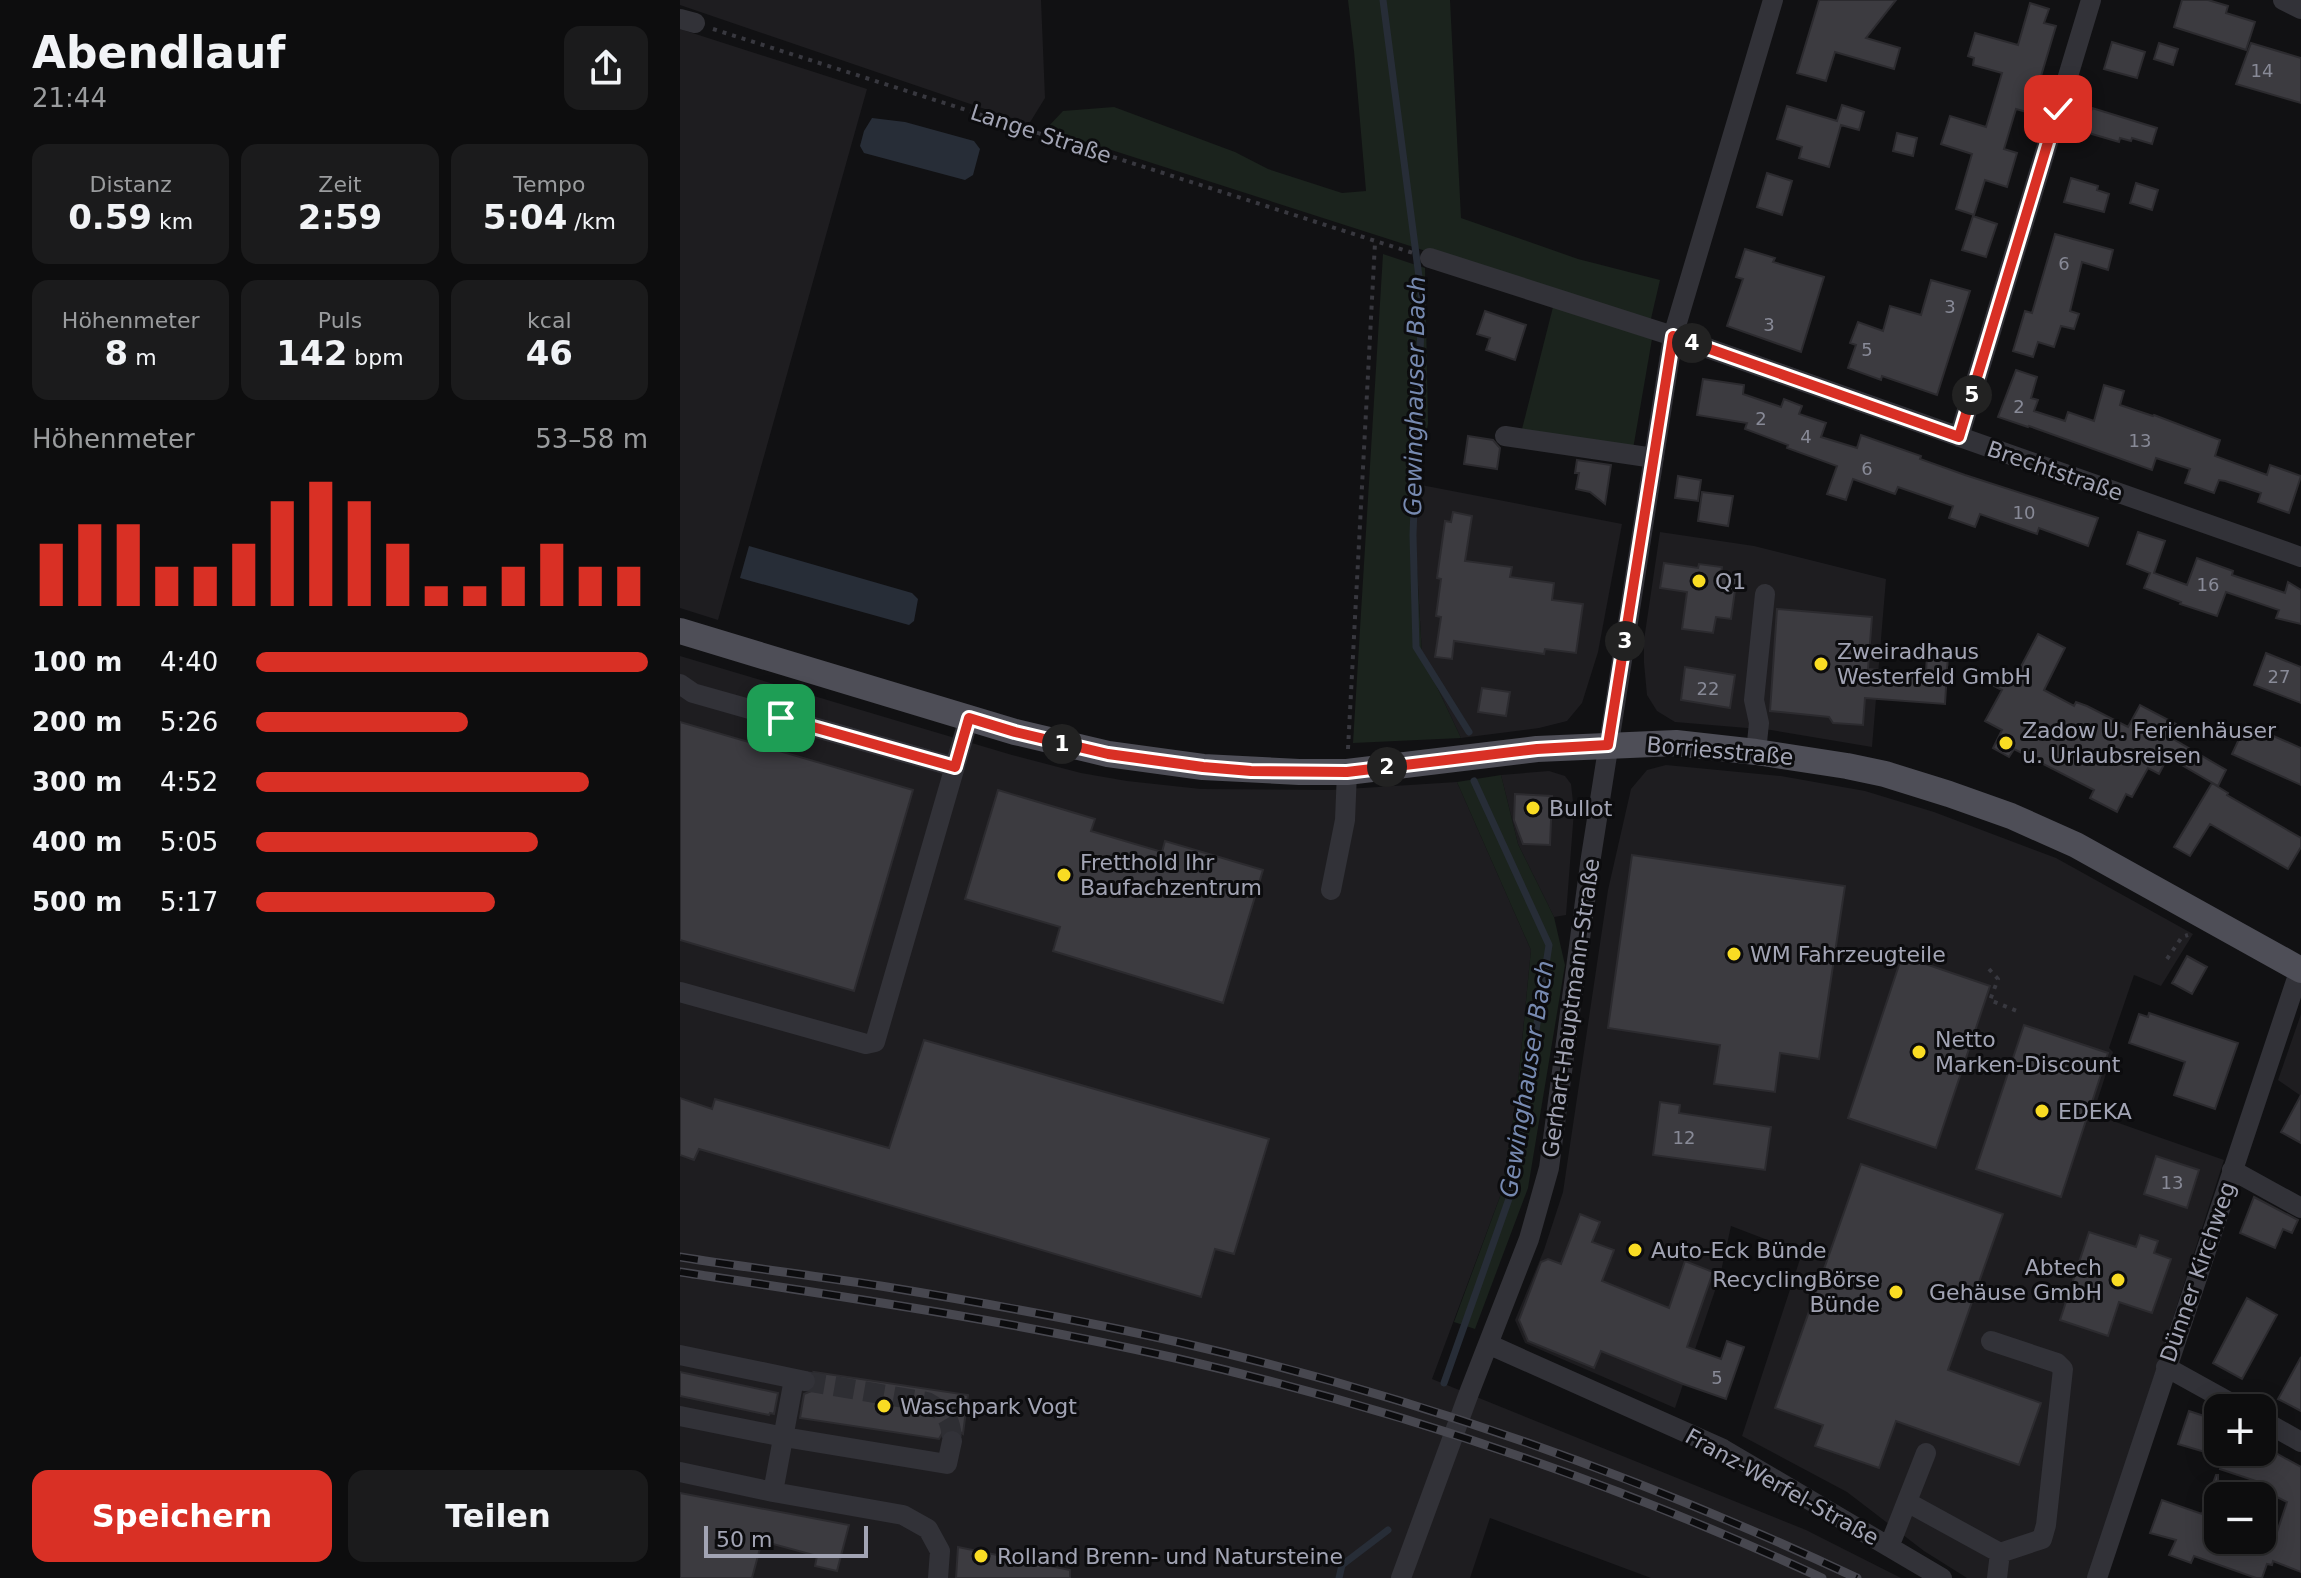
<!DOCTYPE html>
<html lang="de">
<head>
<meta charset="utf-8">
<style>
  body { margin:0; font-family:"DejaVu Sans",sans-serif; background:#1b1b1c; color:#f1f3f6; height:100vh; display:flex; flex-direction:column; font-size:30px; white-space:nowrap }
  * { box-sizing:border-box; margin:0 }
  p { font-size:26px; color:#9a9c9e }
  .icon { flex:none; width:44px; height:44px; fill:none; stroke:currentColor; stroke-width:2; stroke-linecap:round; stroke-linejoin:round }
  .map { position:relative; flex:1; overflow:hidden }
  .sheet { display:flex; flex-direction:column; background:#0d0d0e; width:680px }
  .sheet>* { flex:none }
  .controls { position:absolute; left:1524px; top:1394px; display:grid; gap:16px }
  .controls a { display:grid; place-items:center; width:72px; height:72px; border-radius:16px; background:#0d0d0e; box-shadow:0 4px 20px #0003,0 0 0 2px #2d2d2e; font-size:40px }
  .scale { position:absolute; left:24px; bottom:20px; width:164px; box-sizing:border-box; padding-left:8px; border:4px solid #a2a4b4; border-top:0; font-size:22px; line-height:28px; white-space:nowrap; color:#a2a4b4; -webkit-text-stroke:6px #0c0c0e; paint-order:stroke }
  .pin { position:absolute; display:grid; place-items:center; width:68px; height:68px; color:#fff; margin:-34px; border-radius:16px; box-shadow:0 4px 12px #0006 }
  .km { position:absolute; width:40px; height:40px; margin:-20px; border-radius:50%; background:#222; color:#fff; font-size:22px; line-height:40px; text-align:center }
  .round { display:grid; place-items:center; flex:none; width:84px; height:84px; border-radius:16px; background:#1b1b1c }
  .summary { display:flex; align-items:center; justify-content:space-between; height:136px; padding:0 32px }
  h1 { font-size:44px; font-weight:700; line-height:60px }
  .stats { display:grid; grid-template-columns:repeat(3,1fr); gap:12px; height:136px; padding:8px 32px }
  .stats div { display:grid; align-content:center; border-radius:16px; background:#1b1b1c; text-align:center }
  .stats b { font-size:34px; font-weight:700 }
  .stats small { font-size:22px; font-weight:400 }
  .stats p { font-size:22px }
  .chart { height:224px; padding:16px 32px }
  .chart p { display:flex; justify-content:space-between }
  .chart svg { width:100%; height:144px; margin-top:8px; stroke:#d93025; stroke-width:6 }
  .cta { display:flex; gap:16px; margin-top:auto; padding:16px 32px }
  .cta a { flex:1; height:92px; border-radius:16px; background:#d93025; color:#fff; font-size:32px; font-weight:700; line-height:92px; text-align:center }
  .cta a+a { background:#1b1b1c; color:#f1f3f6 }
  ul { padding:0 32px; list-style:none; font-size:26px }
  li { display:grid; grid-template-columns:128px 96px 1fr; align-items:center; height:60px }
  li i { height:20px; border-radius:10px; background:#d93025 }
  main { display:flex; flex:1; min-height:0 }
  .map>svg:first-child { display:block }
</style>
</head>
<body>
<main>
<section class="sheet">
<div class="summary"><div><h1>Abendlauf</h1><p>21:44</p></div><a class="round"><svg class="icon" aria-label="share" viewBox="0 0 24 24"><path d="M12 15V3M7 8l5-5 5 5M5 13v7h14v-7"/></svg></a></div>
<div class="stats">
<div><p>Distanz</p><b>0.59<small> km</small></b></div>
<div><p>Zeit</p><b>2:59</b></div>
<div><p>Tempo</p><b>5:04<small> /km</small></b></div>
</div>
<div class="stats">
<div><p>Höhenmeter</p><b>8<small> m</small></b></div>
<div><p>Puls</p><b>142<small> bpm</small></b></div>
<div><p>kcal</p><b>46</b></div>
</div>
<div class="chart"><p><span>Höhenmeter</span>53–58 m</p>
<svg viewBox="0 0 160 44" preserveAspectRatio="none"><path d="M5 44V25M15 44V19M25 44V19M35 44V32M45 44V32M55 44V25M65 44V12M75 44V6M85 44V12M95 44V25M105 44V38M115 44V38M125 44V32M135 44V25M145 44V32M155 44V32"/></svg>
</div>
<ul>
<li><b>100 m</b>4:40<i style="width:100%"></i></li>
<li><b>200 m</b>5:26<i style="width:54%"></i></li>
<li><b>300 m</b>4:52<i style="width:85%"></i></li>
<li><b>400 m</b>5:05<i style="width:72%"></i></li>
<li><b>500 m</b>5:17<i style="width:61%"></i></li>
</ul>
<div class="cta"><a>Speichern</a><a>Teilen</a></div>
</section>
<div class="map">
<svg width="1621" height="1578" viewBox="0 0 1621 1578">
  <rect width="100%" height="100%" fill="#111113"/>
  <path fill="#1e1d20" d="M0,0H361L365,98L349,124L0,5Z
    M0,29L187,89L38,620L0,608Z
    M736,484L942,524L918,652L902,703L887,721L859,728L781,738L742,655L735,535Z
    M980,532L1074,546L1206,579L1192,747L1091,730L995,722L977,711L967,695L964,663V640Z
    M0,656L332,755L401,773L447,781L521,789L651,790L777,782L851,950L836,1103L821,1194L752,1379L1126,1530L1221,1578H971L810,1518L790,1578H0Z
    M986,765L1101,776L1185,791L1254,812L1376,858L1513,934L1481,986L1454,975L1429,1048L1433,1052L1413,1114L1544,1160L1409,1578H1287L1244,1551L1167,1492L1062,1436L1122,1253L1051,1226L1040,1276L995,1408L845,1343L835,1320L864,1250L883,1192L928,890L951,789L967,770Z
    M869,771L885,776L891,784L894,811L886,915L874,917L838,844L821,775Z
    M1621,1014V1096L1598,1080Z"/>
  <path fill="#1b231d" d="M668,0H770L781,218L898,259L980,280L970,323L366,129L383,111L434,107L555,152L588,169L662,193L686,191L674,51Z
    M703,254L745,268L748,424L736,484L735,535L742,655L781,738L673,743Z
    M873,307L972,339L953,449L841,433Z
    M821,775L838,844L874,917L885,965L848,1188L795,1329L774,1322L821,1194L836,1103L851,950L777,782Z"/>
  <path fill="#272d37" d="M192,118L225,122L294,141L300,149L293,175L285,180L184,153L180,146L184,131Z
    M69,546L232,593L238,599L234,621L229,625L60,578Z"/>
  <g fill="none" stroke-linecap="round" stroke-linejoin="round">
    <path stroke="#272d37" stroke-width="7" d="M703,0L742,300L733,535L736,647L789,732
      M764,1383L831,1193L869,945L794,781
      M659,1578L662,1565L708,1530"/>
  </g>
  <path fill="#3c3b40" stroke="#2c2b2f" stroke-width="2" d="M1139,0H1216L1186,38L1220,48L1214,69L1155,52L1146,81L1117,73Z
    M1502,0H1528L1548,6L1546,13L1575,22L1566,50L1494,27Z
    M1350,3L1369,9L1364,23L1376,26L1350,113L1336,109L1324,149L1337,153L1327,187L1305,180L1294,215L1276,209L1292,154L1261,144L1270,116L1306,127L1322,73L1293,65L1294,58L1288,56L1295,33L1338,45Z
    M1432,42L1465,52L1457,78L1424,69Z
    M1479,43L1498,49L1493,65L1474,59Z
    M1571,43L1621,58V103L1556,84Z
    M1162,105L1184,112L1179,130L1161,125L1149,167L1119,158L1122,147L1097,139L1107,106L1157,121Z
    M1412,108L1477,128L1472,144L1452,138L1451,141L1440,138L1439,142L1405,132Z
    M1217,133L1237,138L1233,156L1213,151Z
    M1087,173L1112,181L1102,215L1077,207Z
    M1391,178L1418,186L1417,190L1429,194L1424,212L1384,202Z
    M1456,183L1478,190L1472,210L1450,203Z
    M1293,216L1317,224L1306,257L1282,250Z
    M1375,234L1433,250L1428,270L1402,262L1390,311L1399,314L1394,329L1381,326L1374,347L1358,342L1353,357L1333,351L1345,311L1352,313Z
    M1065,249L1095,258L1093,262L1144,277L1121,352L1047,326L1063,279L1056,277Z
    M1251,280L1290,291L1257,395L1202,376L1201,380L1168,368L1176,345L1170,343L1178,322L1203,331L1210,306L1241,315Z
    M805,311L846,325L835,360L806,350L810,338L797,334Z
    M1336,370L1357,377L1351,398L1358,400L1354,411L1385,421L1388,412L1414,421L1424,385L1444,391L1440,405L1473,416L1474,415L1540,440L1535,456L1587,475L1590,465L1621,476L1609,513L1578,502L1581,493L1545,481L1539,480L1534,493L1505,483L1510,469L1476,458L1472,470L1349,426L1348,427L1318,417Z
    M1023,379L1064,385L1063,394L1101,407L1104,399L1122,406L1119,414L1146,423L1141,437L1177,448L1181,435L1241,456L1240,459L1285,475L1418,518L1408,546L1359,528L1357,534L1300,514L1295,527L1269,518L1273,506L1218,487L1215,494L1173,479L1166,500L1147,494L1157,466L1107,448L1108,445L1065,429L1067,423L1017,415Z
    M788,436L813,440L820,448L817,469L784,464Z
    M897,460L931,465L925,504L910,492L896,489L899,473H895Z
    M998,476L1021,480L1018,501L995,498Z
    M1022,492L1053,496L1048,526L1018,521Z
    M773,512L792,516L785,561L832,567L830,577L874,583L872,600L903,604L896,653L865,649L864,654L774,641L772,659L755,657L761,617L756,616L761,579L757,578L765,521L771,522Z
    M1458,532L1485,541L1474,573L1507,585L1517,558L1553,571L1552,575L1605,593L1608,582L1621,590V624L1596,618L1599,610L1546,592L1537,616L1500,604L1501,602L1464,588L1470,573L1447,564Z
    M984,563L1018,568L1019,564L1042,567L1041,574L1057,576L1051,619L1036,617L1033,633L1002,629L1007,592L980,588Z
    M1097,609L1192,617L1188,669L1246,674L1247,653L1268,655L1265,704L1185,698L1183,725L1153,723L1149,717L1090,711Z
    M1358,634L1385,648L1364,690L1394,706L1396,702L1407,706L1448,727L1460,705L1496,724L1490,737L1546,770L1538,786L1488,757L1479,774L1468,768L1452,797L1446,794L1437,812L1410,798L1414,790L1334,749L1329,757L1313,748L1322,730L1305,721L1322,690L1314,686L1322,671L1335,678Z
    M1586,653L1621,667V703L1574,685Z
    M1005,667L1055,675L1050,708L1001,700Z
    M802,688L830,692L826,716L798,712Z
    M0,722L233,790L174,991L0,940Z
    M1566,724L1621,748V785L1552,754Z
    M1532,783L1548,793L1547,795L1621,838V847L1608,869L1530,824L1510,856L1494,847Z
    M318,790L415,819L411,831L482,852L485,841L583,870L543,1003L373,951L380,927L285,899Z
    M835,794L872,796L870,845L843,844L834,820Z
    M952,855L1165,886L1139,1059L1100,1053L1095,1092L1034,1084L1040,1045L928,1028Z
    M1222,956L1310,986L1256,1148L1168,1118Z
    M1507,956L1527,967L1512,994L1492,983Z
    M1469,1013L1558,1043L1535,1109L1494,1095L1505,1062L1449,1043L1459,1014L1468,1017Z
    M1344,1025L1428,1053L1381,1197L1296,1169Z
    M244,1040L589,1139L554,1254L535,1249L521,1297L19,1149L14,1160L0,1155V1098L32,1109L35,1099L209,1148Z
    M1621,1095V1143L1601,1132Z
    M980,1102L1000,1105L999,1113L1091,1127L1085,1170L973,1155Z
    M1476,1156L1519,1170L1507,1208L1464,1194Z
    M1181,1164L1323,1214L1268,1370L1361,1403L1339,1465L1216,1421L1199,1468L1135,1446L1143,1425L1095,1408Z
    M1574,1197L1618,1220L1612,1233L1603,1229L1595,1248L1560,1233Z
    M900,1214L920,1222L912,1242L934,1250L922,1281L989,1308L1005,1261L1033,1272L1007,1347L1041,1359L1047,1341L1064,1347L1046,1399L1003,1384L921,1351L914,1368L848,1341L839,1320L861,1262L868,1259L881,1264Z
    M1409,1232L1456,1247L1460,1235L1478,1241L1474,1253L1491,1259L1472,1313L1439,1302L1428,1336L1380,1320Z
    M1567,1298L1597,1315L1562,1379L1533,1363Z
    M1621,1357V1411L1598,1399Z
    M0,1372L98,1393L94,1414L90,1413L89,1415L0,1396Z
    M134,1372L288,1395L283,1434L276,1429L269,1428L263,1432L259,1439L120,1418L124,1394L134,1390L137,1384L138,1378Z
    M1509,1411L1536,1420L1525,1452L1498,1444Z
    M1546,1452H1594L1621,1467V1572L1593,1561L1592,1565L1587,1564L1582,1578H1576L1514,1556L1511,1563L1489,1555L1496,1540L1470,1533L1482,1500L1522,1514L1536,1475H1538V1540H1582V1536L1594,1541L1607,1502L1585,1491L1588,1485L1540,1469Z
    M0,1493L169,1525L157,1571L135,1566L137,1556L82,1541L72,1578H0Z
    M278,1547L390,1570V1578H276Z"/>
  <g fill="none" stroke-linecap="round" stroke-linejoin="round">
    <path stroke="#2e2e33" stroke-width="20" stroke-dasharray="20 10" stroke-linecap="butt" d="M125,1381L247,1402C266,1413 271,1418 272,1441"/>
    <path stroke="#38383f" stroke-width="4" stroke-dasharray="4 6" stroke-linecap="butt" d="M33,29L733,253
      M668,749L695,243
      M1487,959L1502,937L1508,935
      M1309,969L1318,979L1310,1000L1337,1011"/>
    <path stroke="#323238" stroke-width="20" d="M1603,0L1621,9
      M0,19L15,23
      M750,258L993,336L1621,557
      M825,436L974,458
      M1279,437L1411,0
      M0,684L13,693L275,767
      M1076,752L1079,723L1074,700L1085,594
      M651,890L665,820L667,772
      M0,992L186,1044L195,1042L289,718
      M1552,1170L1621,1208
      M1311,1341L1377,1363L1383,1369L1366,1525L1362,1539L1320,1553L1317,1578
      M808,1344L1043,1449L1262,1578
      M0,1355L125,1381
      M1486,1367L1560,1408
      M0,1416L104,1437L267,1464L272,1441
      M1582,1420L1621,1442
      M0,1472L93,1492L223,1515L248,1529L260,1551L258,1578
      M93,1492L114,1379
      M1227,1502L1320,1553
      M1209,1547L1246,1453
      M721,1578L789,1393L849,1239L869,1168L911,857L993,336L1093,0
      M1417,1578L1621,966"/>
    <path stroke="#4e4e57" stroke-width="26" d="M0,631L335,732L428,754L523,767L619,772H667L857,749L996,743L1076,752L1167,766L1205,774L1269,794L1331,816L1396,845L1621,970"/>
    <defs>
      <path id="rail" d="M0,1257C69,1268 138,1276 207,1287C304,1303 401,1320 498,1342C732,1395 960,1476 1177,1578
        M0,1272C166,1297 331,1321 495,1358C717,1409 935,1482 1142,1578"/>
    </defs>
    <use href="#rail" stroke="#47474f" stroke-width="9"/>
    <use href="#rail" stroke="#0c0c0e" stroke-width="6" stroke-dasharray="18" stroke-linecap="butt"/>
  </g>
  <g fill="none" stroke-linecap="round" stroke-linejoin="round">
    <defs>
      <path id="route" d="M101,718L275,767L289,718L335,732L428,754L523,767L571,771L667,772L857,749L928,745L993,336L1279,437L1378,109"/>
    </defs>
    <use href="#route" stroke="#fff" stroke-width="16"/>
    <use href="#route" stroke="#d93025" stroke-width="10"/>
  </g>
  <g fill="#f9dc23" stroke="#0c0c0e" stroke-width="3">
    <circle cx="1019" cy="581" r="8"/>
    <circle cx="1141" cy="664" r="8"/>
    <circle cx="1326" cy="743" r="8"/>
    <circle cx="853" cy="808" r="8"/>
    <circle cx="384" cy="875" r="8"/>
    <circle cx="1054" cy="954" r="8"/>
    <circle cx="1239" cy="1052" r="8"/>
    <circle cx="1362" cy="1111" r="8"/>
    <circle cx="955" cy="1250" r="8"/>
    <circle cx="1438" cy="1280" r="8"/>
    <circle cx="1216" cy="1292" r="8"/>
    <circle cx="204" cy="1406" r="8"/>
    <circle cx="301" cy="1556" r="8"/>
  </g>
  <g text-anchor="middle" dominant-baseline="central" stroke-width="6" stroke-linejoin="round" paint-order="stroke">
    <g font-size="18" fill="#888a97">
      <text x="1582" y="70">14</text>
      <text x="1384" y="263">6</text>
      <text x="1270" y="306">3</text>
      <text x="1089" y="324">3</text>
      <text x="1187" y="349">5</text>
      <text x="1339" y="406">2</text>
      <text x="1081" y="418">2</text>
      <text x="1126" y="436">4</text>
      <text x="1460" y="440">13</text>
      <text x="1187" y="468">6</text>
      <text x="1344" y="512">10</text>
      <text x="1528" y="584">16</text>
      <text x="1599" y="676">27</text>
      <text x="1028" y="688">22</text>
      <text x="1004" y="1137">12</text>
      <text x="1492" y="1182">13</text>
      <text x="1037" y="1377">5</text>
    </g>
    <g font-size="22" fill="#a2a4b4" stroke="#0c0c0e">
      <text transform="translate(361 134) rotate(18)">Lange Straße</text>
      <text transform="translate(1375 471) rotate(19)">Brechtstraße</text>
      <text transform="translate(1040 751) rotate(5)">Borriesstraße</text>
      <text transform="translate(891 1008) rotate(-82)">Gerhart-Hauptmann-Straße</text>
      <text transform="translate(1518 1272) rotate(-71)">Dünner Kirchweg</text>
      <text transform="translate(1102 1487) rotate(29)">Franz-Werfel-Straße</text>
    </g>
    <g font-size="22" fill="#a2a4b4" stroke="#0c0c0e" text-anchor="start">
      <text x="1035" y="581">Q1</text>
      <text x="1157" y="651">Zweiradhaus<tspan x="1157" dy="25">Westerfeld GmbH</tspan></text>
      <text x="1342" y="730">Zadow U. Ferienhäuser<tspan x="1342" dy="25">u. Urlaubsreisen</tspan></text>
      <text x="869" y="808">Bullot</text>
      <text x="400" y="862">Fretthold Ihr<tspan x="400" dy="25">Baufachzentrum</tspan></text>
      <text x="1070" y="954">WM Fahrzeugteile</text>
      <text x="1255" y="1039">Netto<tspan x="1255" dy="25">Marken-Discount</tspan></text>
      <text x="1378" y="1111">EDEKA</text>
      <text x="971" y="1250">Auto-Eck Bünde</text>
      <text x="1422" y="1267" text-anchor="end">Abtech<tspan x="1422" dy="25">Gehäuse GmbH</tspan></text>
      <text x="1200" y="1279" text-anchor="end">RecyclingBörse<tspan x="1200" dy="25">Bünde</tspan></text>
      <text x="220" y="1406">Waschpark Vogt</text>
      <text x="317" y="1556">Rolland Brenn- und Natursteine</text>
    </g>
    <g font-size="24" font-style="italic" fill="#778ab1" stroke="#0c0c0e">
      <text transform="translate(735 396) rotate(-89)">Gewinghauser Bach</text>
      <text transform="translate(847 1079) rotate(-81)">Gewinghauser Bach</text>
    </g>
  </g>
</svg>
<div class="controls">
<a>+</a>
<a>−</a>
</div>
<div class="scale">50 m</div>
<div class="pin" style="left:101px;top:718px;background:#1e9e55"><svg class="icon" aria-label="arrive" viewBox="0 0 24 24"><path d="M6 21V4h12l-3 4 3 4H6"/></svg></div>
<div class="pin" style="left:1378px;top:109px;background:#d93025"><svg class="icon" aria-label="check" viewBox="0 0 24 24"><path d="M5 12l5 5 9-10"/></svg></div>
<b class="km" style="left:382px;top:744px">1</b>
<b class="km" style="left:707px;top:767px">2</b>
<b class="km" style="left:945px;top:641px">3</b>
<b class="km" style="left:1012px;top:343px">4</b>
<b class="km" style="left:1292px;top:395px">5</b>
</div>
</main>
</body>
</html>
